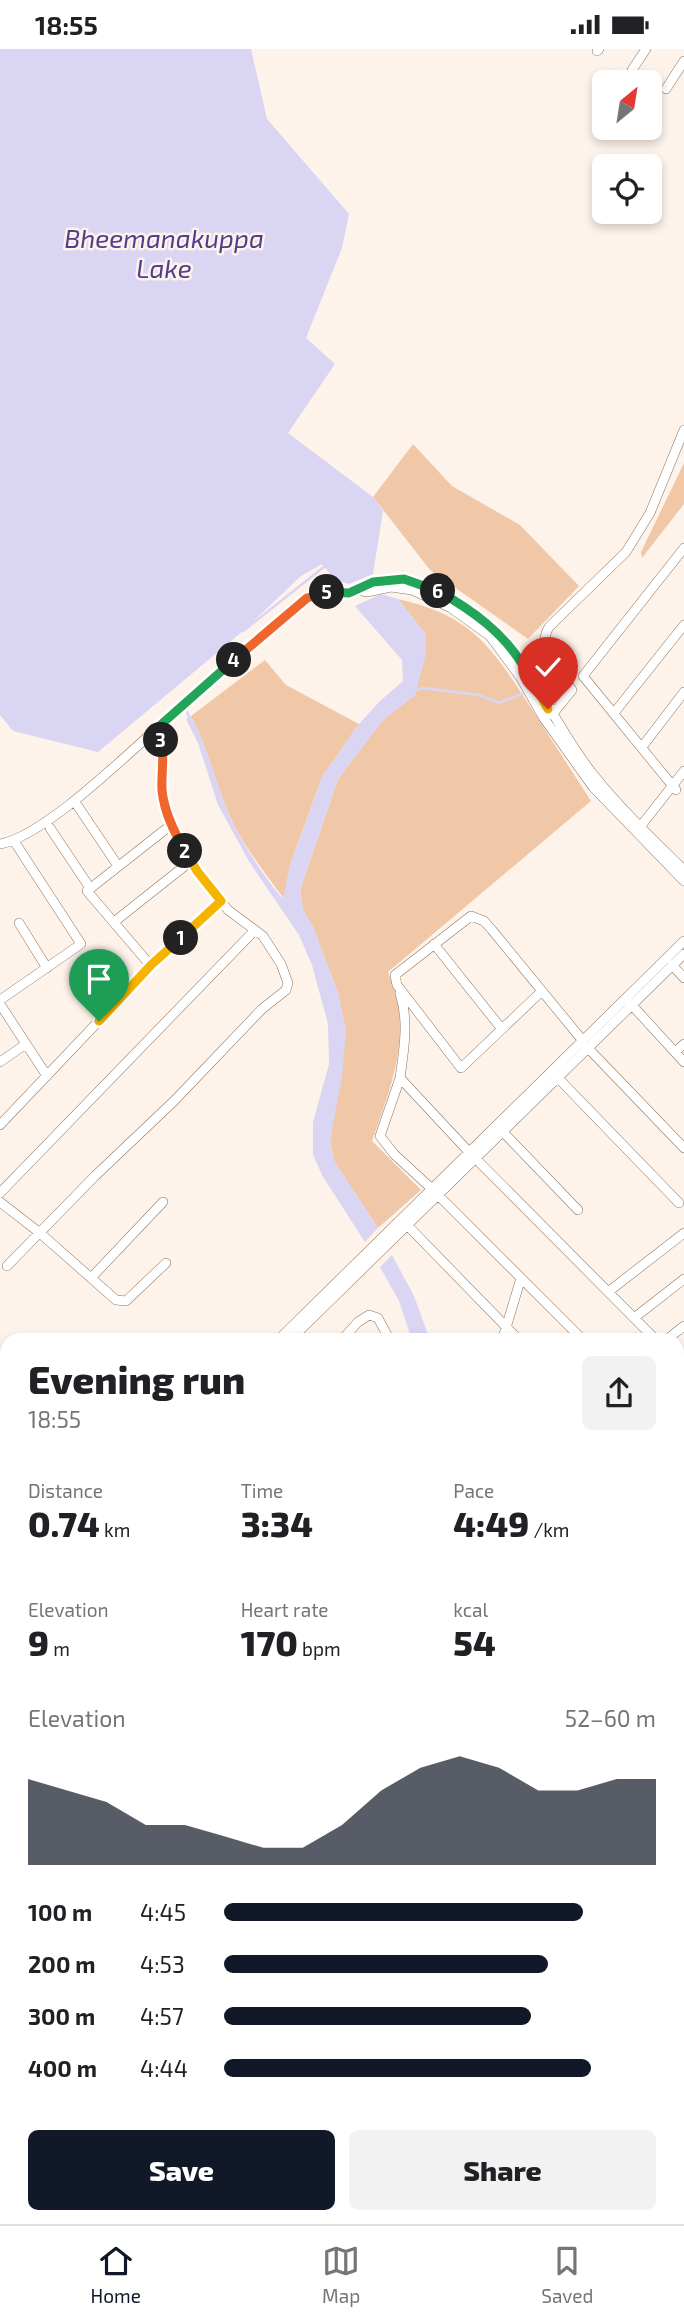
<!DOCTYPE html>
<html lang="en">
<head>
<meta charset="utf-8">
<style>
  body { margin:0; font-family:"Exo 2",sans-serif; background:#f2f2f2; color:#202124; height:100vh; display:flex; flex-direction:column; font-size:26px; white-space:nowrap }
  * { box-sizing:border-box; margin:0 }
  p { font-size:23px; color:#757577 }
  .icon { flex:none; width:38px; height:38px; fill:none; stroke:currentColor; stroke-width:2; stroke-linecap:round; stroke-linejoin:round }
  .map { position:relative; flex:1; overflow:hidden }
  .panel { position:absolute; left:0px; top:1284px; width:684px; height:891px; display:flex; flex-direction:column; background:#fff; border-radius:21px 21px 0 0; box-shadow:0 4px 10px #0003 }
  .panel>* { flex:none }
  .needle { width:46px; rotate:30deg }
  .buttons { position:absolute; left:592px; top:21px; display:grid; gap:14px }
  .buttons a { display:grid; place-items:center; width:70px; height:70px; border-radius:10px; background:#fff; box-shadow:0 4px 10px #0003; font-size:35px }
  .pin { position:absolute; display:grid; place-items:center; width:60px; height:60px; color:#fff; margin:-72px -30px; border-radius:50% 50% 50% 0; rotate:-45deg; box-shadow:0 0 7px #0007 }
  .pin .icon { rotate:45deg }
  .km { position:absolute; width:35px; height:35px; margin:-18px; border-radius:50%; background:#222; color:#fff; font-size:19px; line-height:35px; text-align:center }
  .round { display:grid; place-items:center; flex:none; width:74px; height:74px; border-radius:10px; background:#f2f2f2 }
  .head { display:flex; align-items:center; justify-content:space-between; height:119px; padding:0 28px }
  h1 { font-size:38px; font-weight:800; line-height:52px }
  .figures { display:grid; grid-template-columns:repeat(3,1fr); gap:10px; height:119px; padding:7px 28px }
  .figures div { display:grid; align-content:center }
  .figures b { font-size:35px; font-weight:800 }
  .figures small { font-size:19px; font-weight:400 }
  .figures p { font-size:19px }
  .chart { height:196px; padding:14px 28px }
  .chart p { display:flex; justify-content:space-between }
  .chart svg { width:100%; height:126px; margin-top:7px; fill:#111827; opacity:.7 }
  .action { display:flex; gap:14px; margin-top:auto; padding:14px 28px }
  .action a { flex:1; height:80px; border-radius:10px; background:#111827; color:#fff; font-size:28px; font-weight:800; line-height:80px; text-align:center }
  .action a+a { background:#f2f2f2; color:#202124 }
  ul { padding:0 28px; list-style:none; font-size:23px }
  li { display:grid; grid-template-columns:112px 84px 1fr; align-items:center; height:52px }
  li i { height:18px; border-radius:9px; background:#111827 }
  .status { display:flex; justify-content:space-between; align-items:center; height:49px; padding:0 35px; background:#fff; direction:ltr }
  .status svg { height:19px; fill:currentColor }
  .dock { display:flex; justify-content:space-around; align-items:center; height:98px; border-top:2px solid #e0e0e0; background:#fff; font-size:19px; color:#757577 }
  .dock a { display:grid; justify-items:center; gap:4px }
  .dock .selected { color:#111827 }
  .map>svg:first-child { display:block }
</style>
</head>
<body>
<div class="status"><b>18:55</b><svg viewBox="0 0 49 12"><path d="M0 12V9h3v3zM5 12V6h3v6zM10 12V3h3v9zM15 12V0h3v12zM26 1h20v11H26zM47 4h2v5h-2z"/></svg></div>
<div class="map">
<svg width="684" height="2175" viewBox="0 0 684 2175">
  <rect width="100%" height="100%" fill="#fef3ea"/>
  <path fill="#ffeada" d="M677,1677L684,1680V1891L677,1887Z"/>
  <path fill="#f0c8a8" d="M413,395L452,437L520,476L579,537L528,590L430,521L373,448Z
    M684,414V455L642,509L641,503Z
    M398,550C475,567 493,601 533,662C552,692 572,722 591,752L388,923C391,932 397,943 398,953C406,1002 388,1047 372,1092L421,1141L378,1179L334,1112L330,1092L346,983L338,944L313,878L303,861L300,841L338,730L383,671L415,646L426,586Z
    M265,611L286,636L359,675L322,728L290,816L284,850C263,821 239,792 226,758C214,728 207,697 191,667Z"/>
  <path fill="#d9d5f3" d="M0,0H251L267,70L349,165L342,199L306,289L335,315L288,384L373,448L383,462L373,525L349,535L335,531L322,515L301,527L243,582L98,703L13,682L0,666Z
    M381,545L398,550L426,586V605L415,646L383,671L338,730L300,841L303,861L313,878L338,944L346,983L342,1028L330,1092L334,1112L378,1179L365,1193L323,1128L313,1106V1073L329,1015L328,975L312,916L299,886L250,814L218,756L198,694L186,670L191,667C207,697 214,727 226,758C237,787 263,827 283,850L290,816L322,728L359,675L380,652L403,632L402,611L355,557Z
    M392,1206L414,1247L430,1291H412L399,1252L380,1218Z"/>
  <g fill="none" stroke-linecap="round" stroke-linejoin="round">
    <path stroke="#d9d5f3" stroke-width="2.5" d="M243,582L325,517
      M414,642L422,639L479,646L499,654L522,645
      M186,660L190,670
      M0,2033L7,2041
      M229,2168L239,2175"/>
    <defs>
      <path id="minor" d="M597,2L599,0
        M632,21L646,0
        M666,40L684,12
        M358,541L367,543L391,538L412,541L451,559L490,587L521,629L543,668L593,738L684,832
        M614,664L684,576
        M552,666L572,641C559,622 535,601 549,578L626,503L650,464L684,381
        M642,698L684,643
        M676,741L583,627L684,499
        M77,756L118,817
        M640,778L684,722
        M50,779L90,839
        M0,795C43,787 119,713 154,682C197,644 240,606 283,568C297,557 310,544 328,543C337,543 346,545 355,542C367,538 376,531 389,530C409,528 428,537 445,546C464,557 485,570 500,587C537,628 558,681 592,724C620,759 652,790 684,821
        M114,873L191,812
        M19,874L47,919
        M434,895L501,979
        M672,916L684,929
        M151,917L87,842L171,776
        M542,942L461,1019L397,936L395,926L471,867L484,872L492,881L583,992
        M400,944C409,972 404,1000 400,1029L469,1103L657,1292
        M0,951L81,895L14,792
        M630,954L684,1013
        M0,955L47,1027
        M587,998L684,1099
        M675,1003L684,995
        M0,1013L26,995
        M557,1028L679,1154
        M400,1029L380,1087L394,1105L432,1140
        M0,1076L151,917L221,852
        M503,1083L578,1161
        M0,1144L255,881
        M438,1146L584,1292
        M0,1153L40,1184L116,1251L126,1252L166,1214
        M408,1177L520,1292
        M7,1217L95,1127L174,1052L262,960L286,941L288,934L281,915L263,887L228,861L197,822L175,785L162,743L163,694L156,680
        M91,1229L163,1153
        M608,1243L684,1184
        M634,1269L684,1230
        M277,1292L684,892
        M289,1292L684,905
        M341,1292L358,1273L369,1266L378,1269L387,1286V1292
        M502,1292L521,1229
        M665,1292L684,1277
        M677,1313L684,1320
        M677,1385L684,1392
        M0,1439L4,1442L7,1439
        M677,1452L684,1459
        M677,1493L684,1487
        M2,1519L7,1511
        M0,1556L7,1548
        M0,1590L7,1594
        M677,1627L684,1629
        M0,1717L7,1708
        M0,1755L7,1759
        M0,1826L7,1824
        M0,1837L7,1835
        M0,1900L4,1891
        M682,1912L684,1913
        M677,1957L684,1961
        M0,1976L7,1961
        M0,1994L7,1998
        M677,2022L684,2026
        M677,2033L684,2037
        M0,2080L7,2084
        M0,2141L7,2145
        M151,2168L162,2175
        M469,2168L480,2175
        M537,2168L548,2175
        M593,2168L603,2175
        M41,2175L45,2168
        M49,2175L53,2168
        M102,2175L106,2168
        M449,2175L453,2168"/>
    </defs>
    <use href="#minor" stroke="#8b735f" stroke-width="10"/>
    <use href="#minor" stroke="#fff" stroke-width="9"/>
  </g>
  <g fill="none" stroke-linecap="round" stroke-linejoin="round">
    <defs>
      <path id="split-1" d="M99,972L151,916L181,889"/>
      <path id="split-2" d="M181,889L221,852L197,822L185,802"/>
      <path id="split-3" d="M161,691C165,706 161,725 162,741C164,763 174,783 185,802"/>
      <path id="split-4" d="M161,691L156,680L234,611"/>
      <path id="split-5" d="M234,611L307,549L327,543"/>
      <path id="split-6" d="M327,543L349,544L373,533L404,530L438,542"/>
      <path id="split-7" d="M438,542C472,561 504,584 524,618"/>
      <path id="split-8" d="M524,618L548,660"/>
    </defs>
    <use href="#split-1" stroke="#fff" stroke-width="14"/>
    <use href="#split-2" stroke="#fff" stroke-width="14"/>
    <use href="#split-3" stroke="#fff" stroke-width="14"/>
    <use href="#split-4" stroke="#fff" stroke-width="14"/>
    <use href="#split-5" stroke="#fff" stroke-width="14"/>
    <use href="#split-6" stroke="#fff" stroke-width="14"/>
    <use href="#split-7" stroke="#fff" stroke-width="14"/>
    <use href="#split-8" stroke="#fff" stroke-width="14"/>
    <use href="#split-1" stroke="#f5b400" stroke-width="9"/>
    <use href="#split-2" stroke="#f5b400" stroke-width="9"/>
    <use href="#split-3" stroke="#f0652b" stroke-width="9"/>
    <use href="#split-4" stroke="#22a559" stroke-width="9"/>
    <use href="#split-5" stroke="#f0652b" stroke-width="9"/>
    <use href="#split-6" stroke="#22a559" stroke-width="9"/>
    <use href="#split-7" stroke="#22a559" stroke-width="9"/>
    <use href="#split-8" stroke="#f5b400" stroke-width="9"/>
  </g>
  <g text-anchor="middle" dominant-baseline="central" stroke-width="5" stroke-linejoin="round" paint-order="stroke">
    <g font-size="26" font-style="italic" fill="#533d91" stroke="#fef3ea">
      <text x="164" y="188">Bheemanakuppa<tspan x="164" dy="30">Lake</tspan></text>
    </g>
  </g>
</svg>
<div class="buttons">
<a><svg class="needle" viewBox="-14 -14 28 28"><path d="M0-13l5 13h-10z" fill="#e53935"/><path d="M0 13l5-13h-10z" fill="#757577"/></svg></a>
<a><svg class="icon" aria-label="locate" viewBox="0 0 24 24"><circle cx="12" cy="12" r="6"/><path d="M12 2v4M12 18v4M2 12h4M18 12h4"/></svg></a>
</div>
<div class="pin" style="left:99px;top:972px;background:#1e9e55"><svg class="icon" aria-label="arrive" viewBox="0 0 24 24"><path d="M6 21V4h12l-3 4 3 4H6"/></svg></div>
<div class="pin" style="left:548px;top:660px;background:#d93025"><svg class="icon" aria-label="check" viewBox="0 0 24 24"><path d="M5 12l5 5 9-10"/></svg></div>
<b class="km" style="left:181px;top:889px">1</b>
<b class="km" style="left:185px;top:802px">2</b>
<b class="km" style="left:161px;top:691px">3</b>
<b class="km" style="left:234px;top:611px">4</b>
<b class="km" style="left:327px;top:543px">5</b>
<b class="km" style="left:438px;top:542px">6</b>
<section class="panel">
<div class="head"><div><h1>Evening run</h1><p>18:55</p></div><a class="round"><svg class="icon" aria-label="share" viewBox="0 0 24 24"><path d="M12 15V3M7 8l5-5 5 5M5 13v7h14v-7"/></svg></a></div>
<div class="figures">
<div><p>Distance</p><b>0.74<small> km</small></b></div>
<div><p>Time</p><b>3:34</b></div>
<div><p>Pace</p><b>4:49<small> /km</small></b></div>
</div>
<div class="figures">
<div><p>Elevation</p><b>9<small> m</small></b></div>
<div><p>Heart rate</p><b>170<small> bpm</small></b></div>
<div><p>kcal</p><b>54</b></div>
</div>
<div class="chart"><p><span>Elevation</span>52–60 m</p>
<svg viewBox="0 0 160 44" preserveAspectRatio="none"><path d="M0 44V14L10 18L20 22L30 30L40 30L50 34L60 38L70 38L80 30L90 18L100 10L110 6L120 10L130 18L140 18L150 14L160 14V44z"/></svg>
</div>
<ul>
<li><b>100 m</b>4:45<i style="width:83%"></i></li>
<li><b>200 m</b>4:53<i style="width:75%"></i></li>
<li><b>300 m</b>4:57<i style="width:71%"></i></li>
<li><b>400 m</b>4:44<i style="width:85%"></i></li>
</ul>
<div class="action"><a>Save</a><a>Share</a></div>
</section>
</div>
<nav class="dock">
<a class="selected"><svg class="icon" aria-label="home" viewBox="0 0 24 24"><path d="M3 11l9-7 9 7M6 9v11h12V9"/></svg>Home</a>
<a><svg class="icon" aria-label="map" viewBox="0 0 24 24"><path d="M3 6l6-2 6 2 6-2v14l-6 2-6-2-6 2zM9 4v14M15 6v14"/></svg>Map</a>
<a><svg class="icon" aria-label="saved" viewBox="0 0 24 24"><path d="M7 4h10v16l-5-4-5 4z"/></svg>Saved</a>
</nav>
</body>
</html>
